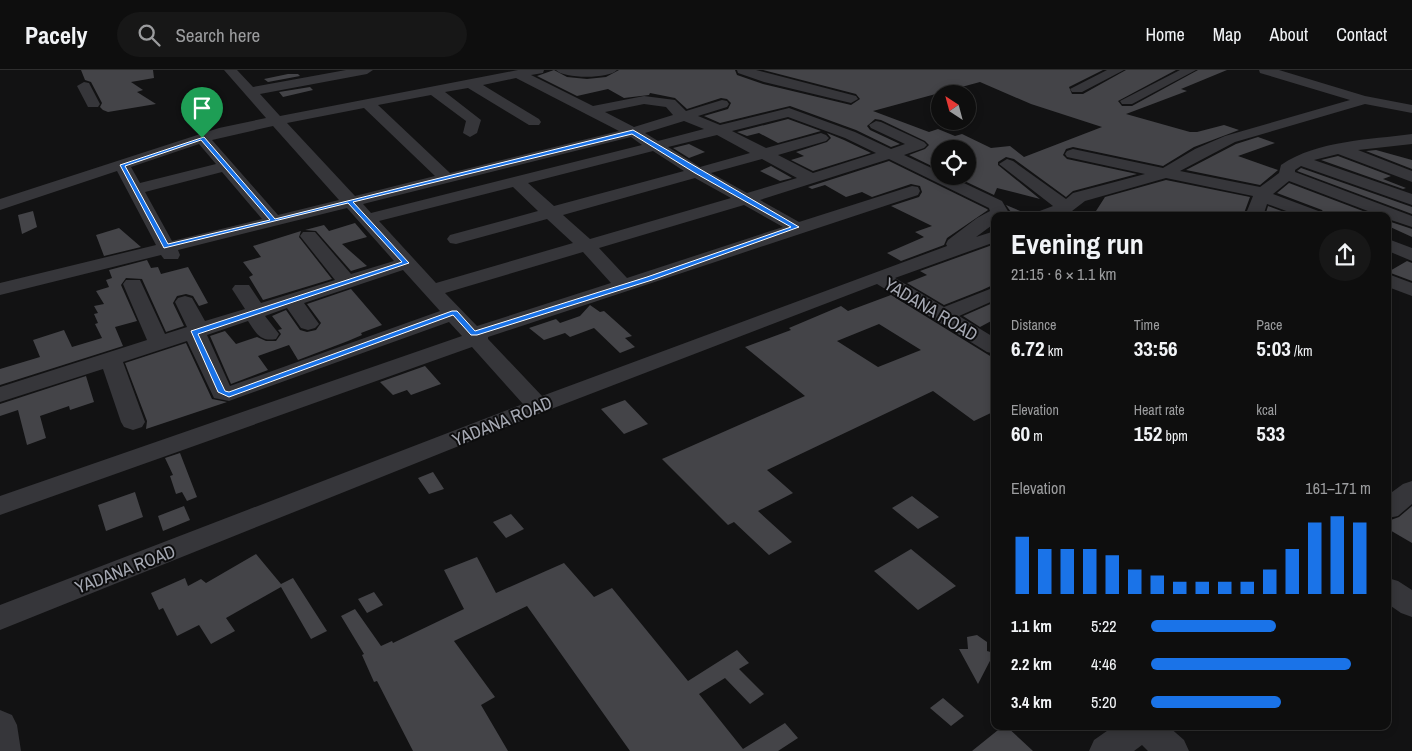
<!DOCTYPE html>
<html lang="en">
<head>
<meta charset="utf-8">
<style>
  body { margin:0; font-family:"Archivo Narrow",sans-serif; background:#171717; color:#f1f3f6; height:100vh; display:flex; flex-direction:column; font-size:19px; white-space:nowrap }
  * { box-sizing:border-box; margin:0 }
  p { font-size:16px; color:#9b9c9e }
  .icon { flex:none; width:28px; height:28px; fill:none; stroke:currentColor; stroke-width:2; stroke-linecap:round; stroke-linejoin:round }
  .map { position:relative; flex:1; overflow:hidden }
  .side { position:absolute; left:991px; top:142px; width:400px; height:518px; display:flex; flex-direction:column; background:#0e0e0e; border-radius:10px; box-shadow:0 2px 8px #0003,0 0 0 1px #2e2e2e }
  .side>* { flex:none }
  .needle { width:32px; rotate:324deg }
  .tools { position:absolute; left:931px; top:15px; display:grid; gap:10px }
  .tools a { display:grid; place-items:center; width:45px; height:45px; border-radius:50%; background:#0e0e0e; box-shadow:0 2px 8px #0003,0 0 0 1px #2e2e2e; font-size:25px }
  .pin { position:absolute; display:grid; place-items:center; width:42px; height:42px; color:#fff; margin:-51px -21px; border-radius:50% 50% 50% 0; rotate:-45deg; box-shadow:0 0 5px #0007 }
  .pin .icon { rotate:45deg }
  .round { display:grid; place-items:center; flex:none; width:52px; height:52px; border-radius:26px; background:#171717 }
  .head { display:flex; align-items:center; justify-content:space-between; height:85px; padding:0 20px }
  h1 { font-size:28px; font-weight:700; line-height:38px }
  .stats { display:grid; grid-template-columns:repeat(3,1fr); gap:8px; height:85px; padding:5px 20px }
  .stats div { display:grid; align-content:center }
  .stats b { font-size:21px; font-weight:700 }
  .stats small { font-size:14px; font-weight:400 }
  .stats p { font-size:14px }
  .chart { height:140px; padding:10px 20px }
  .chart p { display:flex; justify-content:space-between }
  .chart svg { width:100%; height:90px; margin-top:5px; stroke:#1a73e8; stroke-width:6 }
  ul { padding:0 20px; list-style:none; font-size:16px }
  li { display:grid; grid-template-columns:80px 60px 1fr; align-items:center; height:38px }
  li i { height:12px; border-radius:6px; background:#1a73e8 }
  header { display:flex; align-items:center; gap:30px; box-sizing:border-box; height:70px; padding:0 25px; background:#0e0e0e; border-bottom:1px solid #2e2e2e }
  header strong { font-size:24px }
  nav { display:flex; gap:28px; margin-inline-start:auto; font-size:18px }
  .search { width:350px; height:45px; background:#171717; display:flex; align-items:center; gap:12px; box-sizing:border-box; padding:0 18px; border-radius:28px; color:#9b9c9e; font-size:19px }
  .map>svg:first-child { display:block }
</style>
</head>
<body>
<header>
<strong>Pacely</strong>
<div class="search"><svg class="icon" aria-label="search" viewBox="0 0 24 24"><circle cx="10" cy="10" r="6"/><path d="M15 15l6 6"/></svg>Search here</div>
<nav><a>Home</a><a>Map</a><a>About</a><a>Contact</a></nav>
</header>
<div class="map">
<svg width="1412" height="681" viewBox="0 0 1412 681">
  <rect width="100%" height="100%" fill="#121213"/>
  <path fill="#444448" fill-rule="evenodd" d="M81,0H153L154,8L131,12L143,20L137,22L156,34L108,42L103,40L100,37L102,33L91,12L85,10Z
    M554,0L567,7L587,9L606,7L619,0H735L737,5L763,14L851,35L860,29L856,24L763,0H1103L1069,17L1072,24H1083L1126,0H1176L1118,31L1122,36H1132L1198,0H1227L1181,19L1187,21L1126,44L1190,62H1197L1224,55L1239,60L1194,77L1163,96L1073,77L1066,79L1063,85L1067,89L1137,104L1073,121L1066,127L1014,89L1006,87L998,92V95L1040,129L997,118L994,125L954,106H968V79H940V100L909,85L925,79L929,75L925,71L881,50L875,49L867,56L870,60L900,74L891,77L856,60L790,36L720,53L704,46L728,39L731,33L727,29L721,28L687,39L675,28L650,23L649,25L624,28L608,19L577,26L537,6ZM980,12L1031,34L1102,57L1024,87L1010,76L991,78L962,64L955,66L938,59L929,62L873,41Z
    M288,4H298L300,6L268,12L264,9Z
    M310,17L313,20L283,27L279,22Z
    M788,49L821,61L778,73L759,63L747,66L737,62Z
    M827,63L844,70L871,83L813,101L791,90L804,86L796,82L827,72L831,68Z
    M1258,67L1275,73L1238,86L1278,100L1260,115L1186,100L1236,74Z
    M689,74L705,82L689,88L673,78Z
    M1376,80L1412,90V99L1366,81Z
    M1338,86L1391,106L1383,109L1406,118L1403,119L1321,90Z
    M889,91L987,139L988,140L947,168L944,175L901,191L887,183L924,167L915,162L932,156L891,136L919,127L922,122L920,116L911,114L872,127L862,122L846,127L825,115L812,119L808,117Z
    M771,96L792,108L780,111L760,101Z
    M1301,98L1412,137V144L1297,101Z
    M1166,110L1250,127L1243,146H1117L1096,141L1105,127Z
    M1289,113L1376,146H1366L1354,141L1346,146H1326L1322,140L1277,123Z
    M1006,135L1032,146H1009L1011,142Z
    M1268,136L1295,146H1265Z
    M33,141L37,157L22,164L18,145Z
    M1388,151L1412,159V167L1388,156Z
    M355,153L367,167L342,174L367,196L351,201L316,161L305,160L324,155L329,161Z
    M119,158L141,177L104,186L96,165Z
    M301,161L299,167L332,209L263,230L249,207L253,205L243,192L261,187L253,176Z
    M995,174V214L982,220L944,235L907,213L927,205L920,201Z
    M147,190L151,198L158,197L161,204L188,197L208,233L199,236L193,226L186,224L177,226L173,233L184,256L166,262L142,209L126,208L121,215L137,251L115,257L123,276L0,315V299L40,287L33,270L64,260L72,277L102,268L95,254L98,253L94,244L98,243L94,236L104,234L96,221L109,217L106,210L112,208L109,200Z
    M1407,191L1412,193V211L1388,202Z
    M351,219L382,255L361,263L362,265L348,271L298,290L289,275L258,286L268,300L231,314L210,266L225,261L236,274L257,267L266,271H276L281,264L278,260L282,259L272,246L286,240L300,260L307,262L316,260L321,253L307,234Z
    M891,225L995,289V341L974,351L933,321L767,400L793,423L758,441L792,472L769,485L734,452L728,455L662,389L805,326L745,277L791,260L789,258L841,236L848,241ZM879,254L921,280L878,297L837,271Z
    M995,232V249L980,257L963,246Z
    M590,235L600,242L604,241L632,266L625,268L635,277L620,283L594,258L570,267L565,263L544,270L529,258L556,249L560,253L580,246Z
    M186,273L212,329L227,332L146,359L147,351L125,293Z
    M425,296L441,314L411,325L407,320L393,325L380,312Z
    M86,306L94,332L70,340L69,336L40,346L46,368L27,375L18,340L0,346V334Z
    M625,330L648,354L624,364L601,339Z
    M180,383L197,427L187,431L182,422L176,424L170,406L173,405L165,388Z
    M433,402L444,419L429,424L418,408Z
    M135,422L143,447L106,461L98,435Z
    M912,426L939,447L918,459L892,438Z
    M184,436L190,450L163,461L158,446Z
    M1412,436V473L1388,459V451L1399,447Z
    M511,444L524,459L506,468L493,452Z
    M911,479L956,516L918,540L874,501Z
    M256,484L281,514L293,508L327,561L311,569L281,517L226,548L235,561L211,574L199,555L177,566L163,538L159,540L151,523L185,508L188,516L201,509L206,513Z
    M477,487L496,523L564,493L594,527L612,518L688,611L737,580L749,593L739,599L764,624L750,634L725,608L699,624L743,679L785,653L798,668L778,681H630L527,536L454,571L495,627L481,635L508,681H413L377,611L374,612L362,585L364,584L341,546L355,539L381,576L392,571L393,573L464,539L444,500Z
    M374,522L383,535L367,543L358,529Z
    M977,565L987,572V581L994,583L978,614L959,579H968L967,567Z
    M943,628L964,646L951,656L930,638Z
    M1003,656H1006L1033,681H972Z"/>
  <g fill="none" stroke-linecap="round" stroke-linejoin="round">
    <path fill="#36363a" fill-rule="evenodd" d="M224,0H237L253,17L346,0H373L367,4L260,24L280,46L518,0H544L543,3L531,5L593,36L644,26L675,30L686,41L722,30L727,31L729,34L727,37L698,46L720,55L789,38L855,62L891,79L905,74L871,58L869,55L876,51L881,52L924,72L927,75L924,78L904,85L940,102V106H949L1002,131L1009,143L1007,146H995V153L976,167L995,161V172L895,208L944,237L995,217V230L959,246L995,268V284L987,282L877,214L546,341L0,560V535L523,334L472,277L0,445V426L462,266L449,252L229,331L214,328L187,271L123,292L145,352L142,357L133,360L124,357L121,352L103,299L0,332V317L147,270L123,214L126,210H140L165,264L187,257L175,232L178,228L185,226L192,228L205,251L245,239L232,219L235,215H249L261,233L335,210L300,166L303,162H315L351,204L394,191L347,138L178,180L180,185L178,189H164L161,185L0,225V213L156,175L117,101L0,140V129L219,58L266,48ZM516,8L619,61L450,103L378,35L431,25L466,51L463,63L470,67L477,63L481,50L445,22L468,18L529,55H539L541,52L539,49L483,15ZM644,34L666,37L673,45L634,57L605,42ZM364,38L435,106L355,126L287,53ZM788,47L845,68L876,83L813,103L778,85L826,71L829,68L826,65L821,63L766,78L732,61ZM684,51L704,59L658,71L645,63ZM273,56L339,130L278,145L212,70ZM717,65L750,83L700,97L668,77ZM631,67L642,75L371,143L363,134ZM199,74L216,94L140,113L131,97ZM653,81L684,101L554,136L528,113ZM762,89L797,108L747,123L711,103ZM889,89L989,138L990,141L977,148L948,170L946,174L947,176L542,326L488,269V267L918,125L920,121L918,117L912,116L799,152L760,130ZM222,102L262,149L172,171L145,122ZM695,108L731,128L590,169L563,145ZM513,117L538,141L450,165L447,169L450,173L456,174L547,149L573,173L436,213L379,151ZM744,135L783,157L627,208L599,178ZM583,182L611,213L477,256L445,223ZM403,200L440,241L230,316L207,265L248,251C256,263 260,272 276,269L279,264L265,246L287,238L301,258L308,260L315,258L319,254L304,233Z
      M556,0H617C610,9 563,9 556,0Z
      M737,0H756L856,26L858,29L851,33L764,12L738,3Z
      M1107,0H1124L1082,22H1072L1070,19Z
      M1180,0H1196L1132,34H1122L1120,31Z
      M1259,0H1279L1365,26L1412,35V43L1365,34L1235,72L1180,101L1260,117L1279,103L1281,95C1318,70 1369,70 1412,64V74L1358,80L1412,101V112L1338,84L1314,90L1412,124V135L1301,96L1295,100V102L1412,146V157L1388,149V146H1381L1289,111L1273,124L1321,142L1324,146H1300L1267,134L1263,146H1245L1253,126L1166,108L1085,131L1072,141L1058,146H1034L1037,142L1053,136L999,94L1007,89L1013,91L1066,129L1073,123L1145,104L1067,87L1065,84L1067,81L1073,79L1163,98L1195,79L1225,66L1350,30L1260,3Z
      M84,12L89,13L100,34L98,37H88L77,16Z
      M1388,169L1412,178V191L1388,181Z
      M1388,204L1412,213V226L1388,217Z
      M1412,411V434L1398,446L1388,448V425L1403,414Z
      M1388,508L1398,511L1412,520V547L1401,543L1388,534Z
      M0,640L12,645L17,655L21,681H0Z
      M1114,656H1168L1184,670L1189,681H1148L1142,675L1134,681H1089L1094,670Z"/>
  </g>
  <path fill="#1a73e8" stroke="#fff" fill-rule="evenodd" d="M633,60L799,157L652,210L477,265H471L453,245L229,327L218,322L191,261L402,192L348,133L164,178L120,95L204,67L275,149ZM632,64L695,103L791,157L647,207L475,261L457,241H452L229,322L225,321L198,264L409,193L353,132ZM201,70L270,150L168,174L125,96Z"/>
  <g text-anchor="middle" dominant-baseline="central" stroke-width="4" stroke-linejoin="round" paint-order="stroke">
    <g font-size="18" fill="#a5a8b2" stroke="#0d0d0e">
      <text transform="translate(931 239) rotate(31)">YADANA ROAD</text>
      <text transform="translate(502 351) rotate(-22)">YADANA ROAD</text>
      <text transform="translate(125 499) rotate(-21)">YADANA ROAD</text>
    </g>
  </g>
</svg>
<div class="tools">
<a><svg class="needle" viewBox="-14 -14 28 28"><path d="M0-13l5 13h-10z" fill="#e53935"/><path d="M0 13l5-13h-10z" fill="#9b9c9e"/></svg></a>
<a><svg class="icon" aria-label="locate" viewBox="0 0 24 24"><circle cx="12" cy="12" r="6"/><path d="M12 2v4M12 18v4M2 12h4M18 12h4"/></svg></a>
</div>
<div class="pin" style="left:202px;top:68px;background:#1e9e55"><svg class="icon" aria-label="arrive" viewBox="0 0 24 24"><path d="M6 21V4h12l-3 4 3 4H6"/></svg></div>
<section class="side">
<div class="head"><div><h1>Evening run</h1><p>21:15 · 6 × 1.1 km</p></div><a class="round"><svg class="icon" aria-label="share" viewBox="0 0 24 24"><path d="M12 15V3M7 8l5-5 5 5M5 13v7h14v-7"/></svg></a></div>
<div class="stats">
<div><p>Distance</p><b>6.72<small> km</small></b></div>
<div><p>Time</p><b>33:56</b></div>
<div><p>Pace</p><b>5:03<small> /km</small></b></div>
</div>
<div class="stats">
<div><p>Elevation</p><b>60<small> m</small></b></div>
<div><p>Heart rate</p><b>152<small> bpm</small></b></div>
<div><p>kcal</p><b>533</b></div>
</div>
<div class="chart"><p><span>Elevation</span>161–171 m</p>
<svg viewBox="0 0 160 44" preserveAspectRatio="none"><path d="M5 44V16M15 44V22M25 44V22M35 44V22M45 44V25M55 44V32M65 44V35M75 44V38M85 44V38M95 44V38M105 44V38M115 44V32M125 44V22M135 44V9M145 44V6M155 44V9"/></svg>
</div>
<ul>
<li><b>1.1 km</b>5:22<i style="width:57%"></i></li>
<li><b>2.2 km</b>4:46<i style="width:91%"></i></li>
<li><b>3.4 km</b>5:20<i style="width:59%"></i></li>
</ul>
</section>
</div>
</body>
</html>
